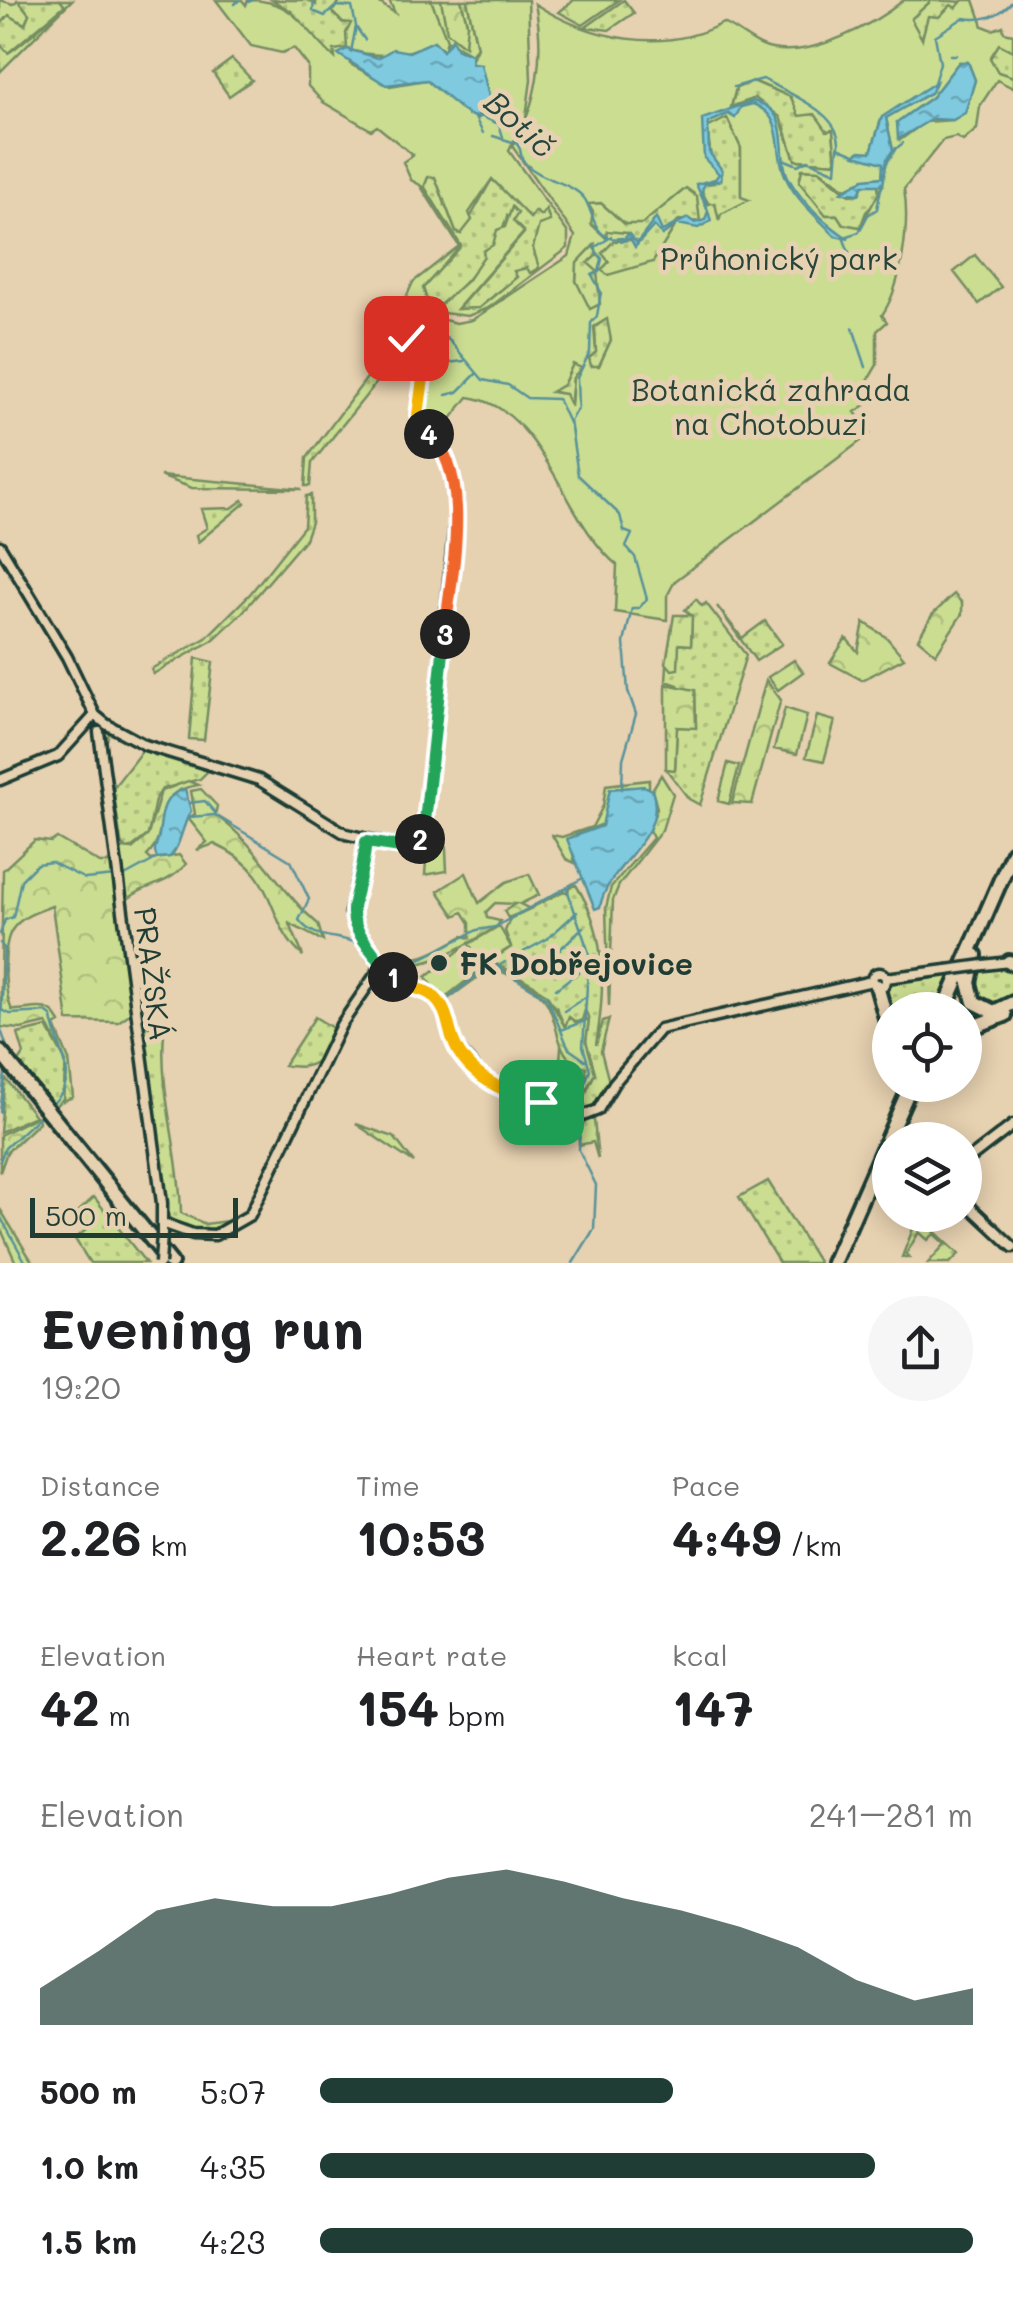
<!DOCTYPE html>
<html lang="en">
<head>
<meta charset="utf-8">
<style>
  body { margin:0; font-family:Mali,sans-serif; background:#f6f6f6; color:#202124; height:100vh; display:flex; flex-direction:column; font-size:38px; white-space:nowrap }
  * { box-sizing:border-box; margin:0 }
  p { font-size:32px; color:#757577 }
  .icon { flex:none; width:55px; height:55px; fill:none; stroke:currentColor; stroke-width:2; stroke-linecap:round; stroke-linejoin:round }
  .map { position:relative; height:1263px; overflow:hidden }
  .drawer { display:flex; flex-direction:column; background:#fff; flex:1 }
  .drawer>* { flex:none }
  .buttons { position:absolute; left:872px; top:992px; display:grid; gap:20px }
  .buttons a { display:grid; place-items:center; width:110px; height:110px; border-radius:50%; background:#fff; box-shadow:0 5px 25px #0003; font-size:50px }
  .scale { position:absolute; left:30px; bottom:25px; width:208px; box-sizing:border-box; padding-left:10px; border:5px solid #1f3d34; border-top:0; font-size:28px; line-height:35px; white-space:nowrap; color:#1f3d34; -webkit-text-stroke:8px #e6d1b0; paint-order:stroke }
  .pin { position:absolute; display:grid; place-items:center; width:85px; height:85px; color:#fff; margin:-42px; border-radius:20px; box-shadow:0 5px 15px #0006 }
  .km { position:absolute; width:50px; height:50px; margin:-25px; border-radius:50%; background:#222; color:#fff; font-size:28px; line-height:50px; text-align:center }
  .round { display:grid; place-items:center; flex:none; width:105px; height:105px; border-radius:52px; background:#f6f6f6 }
  .head { display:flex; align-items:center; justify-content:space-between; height:170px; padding:0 40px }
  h1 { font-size:55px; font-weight:800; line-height:75px }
  .stats { display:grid; grid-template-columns:repeat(3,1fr); gap:15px; height:170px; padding:10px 40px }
  .stats div { display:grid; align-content:center }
  .stats b { font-size:50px; font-weight:800 }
  .stats small { font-size:28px; font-weight:400 }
  .stats p { font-size:28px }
  .chart { height:280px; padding:20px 40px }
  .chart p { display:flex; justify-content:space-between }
  .chart svg { width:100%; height:180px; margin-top:10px; fill:#1f3d34; opacity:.7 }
  ul { padding:0 40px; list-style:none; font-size:32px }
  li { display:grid; grid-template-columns:160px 120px 1fr; align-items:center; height:75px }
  li i { height:25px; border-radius:12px; background:#1f3d34 }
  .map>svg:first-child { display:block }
</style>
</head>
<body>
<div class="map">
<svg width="1013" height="1263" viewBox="0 0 1013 1263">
  <defs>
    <pattern id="grass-dots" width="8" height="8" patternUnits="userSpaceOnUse" patternTransform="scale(2.5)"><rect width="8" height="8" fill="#cbdd91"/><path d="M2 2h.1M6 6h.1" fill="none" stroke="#aebf7e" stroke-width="1.8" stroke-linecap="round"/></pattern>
    <pattern id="forest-crowns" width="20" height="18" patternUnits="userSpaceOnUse" patternTransform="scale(2.5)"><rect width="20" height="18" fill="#cbdd91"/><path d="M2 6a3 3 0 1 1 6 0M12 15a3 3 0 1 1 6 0" fill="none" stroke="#aebf7e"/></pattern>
    <pattern id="water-ripples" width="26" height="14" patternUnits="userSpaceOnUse" patternTransform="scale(2.5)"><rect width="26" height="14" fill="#7fcadf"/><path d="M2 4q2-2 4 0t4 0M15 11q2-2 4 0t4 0" fill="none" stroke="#67a5b6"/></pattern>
  </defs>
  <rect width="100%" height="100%" fill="#e6d1b0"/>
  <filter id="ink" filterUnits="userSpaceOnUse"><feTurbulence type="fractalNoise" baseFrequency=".01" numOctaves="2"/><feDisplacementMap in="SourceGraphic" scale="20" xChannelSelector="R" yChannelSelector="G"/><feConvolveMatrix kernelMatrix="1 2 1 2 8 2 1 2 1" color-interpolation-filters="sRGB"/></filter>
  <g filter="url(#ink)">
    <path fill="url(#grass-dots)" stroke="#758d62" stroke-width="2.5" d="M18,0H60L65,5L8,53L0,44V25L9,15L24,24L29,14Z
      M272,0H307L316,5V0H341L333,12L342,22L352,23L347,48L335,58L330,56L291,11Z
      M431,0H441L447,17L467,23L461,0H467L477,47L471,54L443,38Z
      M624,0L634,13L609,30L586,27Z
      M932,0L966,2L927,24L921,39L910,19Z
      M999,44L1013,51V77L997,72L990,58Z
      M232,59L252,80L229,96L213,73Z
      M753,81L791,97L799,115L816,114L833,130L836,163L795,160L784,125L731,108L736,88Z
      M727,117L741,148V196L749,200L728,211L719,222L701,191L704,184L714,183L717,163L711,160L707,127Z
      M802,169L819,170L849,195L859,194L863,185L878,184L879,199L866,212L860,228L843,225L837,215H825L799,182Z
      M428,177H435L456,232L461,234L492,179L531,217L535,210L546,209L550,221L540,267L529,274L515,272L517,277L479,308L457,310L524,233L507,216C501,243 464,288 440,305L427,301L423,288L461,246L424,186Z
      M686,188L697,196L701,222L678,221L654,262L607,276L600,271L602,254L617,234L606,238L590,223L588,204L601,203L625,224C652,217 666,205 686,188Z
      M596,243L600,304L589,310L576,281L577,263Z
      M608,318L611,340L599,366L590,367L589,358L596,352L595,327Z
      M393,343L377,382L312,463L310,486H305L307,458Z
      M573,363L582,368L573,378L570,409L560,393L550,391L563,385Z
      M160,476L302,489L192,488Z
      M311,495V522L305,539L241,614L213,640L153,674L151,669L206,638L250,594L304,526L306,496Z
      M243,500L245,503L198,542L196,535L207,528L201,509L232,508Z
      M696,599L702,606L706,603L746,655L700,805L689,799L666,769H675L677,727H696L695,691L678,690V685L666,681L667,665H672L679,644L691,645L692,616L685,610Z
      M717,606L742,638L765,621L782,644L756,661Z
      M196,658L213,662L204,740L189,739Z
      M144,748L205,767L207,772L200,779L162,789L155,800L148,835L128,850L120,843L113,788Z
      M576,885C608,934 605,991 596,1045L603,1021L609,1019L601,1051L609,1082L596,1104L585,1111L579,1108L595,1073L586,1041L589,1019L585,1010L582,1020L565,1027L556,1007L534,985L491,961L511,947L505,931L510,919L564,891L568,893L569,887Z
      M1013,965V1000L1005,1006L979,1004L971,981L974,970Z
      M954,973L936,1010H890L887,987L893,981Z
      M315,1017L334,1029C323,1058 318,1072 284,1065Z
      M142,1024L164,1033C159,1094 180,1152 181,1213L205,1224L235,1220C211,1234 191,1234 168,1217Z
      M47,1027L66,1062L63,1099L54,1107L17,1065L24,1054L18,1034Z
      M561,1047L586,1066L587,1076L567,1081L562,1106L557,1103Z
      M5,1078L35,1116L0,1132Z
      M577,1116L594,1120L598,1159L593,1142L579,1145Z
      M356,1124L394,1137L414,1163Z
      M768,1181L819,1263H779L739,1197Z
      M94,1197L146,1263H90L75,1239L87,1229L78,1212Z
      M918,1216L959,1254L950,1263H928L945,1244L934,1234L928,1240L919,1232L906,1254L909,1257H902Z"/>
    <path fill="url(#forest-crowns)" stroke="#758d62" stroke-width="2.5" d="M441,0H461L467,23L465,46L447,32Z
      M574,0H619L583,25L559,12Z
      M954,594L962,603V614L936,654L918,639L932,615Z
      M674,615H692L691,645L679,644L678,669L672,670L666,663Z
      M864,622L887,638L904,658L862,680L830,663L846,638L858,652Z
      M794,660L803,672L778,690L768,677Z
      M766,680L781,700L779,706L752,804L732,803Z
      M666,684L695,690L696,728L677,727L675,770L666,769Z
      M785,708L807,715L797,754L774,749Z
      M817,716L835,721L824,761L806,757Z
      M111,727L106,743L122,848L132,849L148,835L161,791L188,781L198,785C145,793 173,831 147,856L151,860L179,855L186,864C165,888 147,882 124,902L103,734Z
      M728,763L739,766L729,804L718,801Z
      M661,775L673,794L662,830L619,885L613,900L609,1006L606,908L611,887L653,838L649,830L657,808L652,790Z
      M649,780V787L610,789L603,824L569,838L575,863L566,859L552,835L562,837L592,827L603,806L606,785Z
      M201,789L217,806L215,815C259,845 280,892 318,924L323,941L290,924L303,956C263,921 282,874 214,844L197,850L207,842L188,818L195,814L191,791Z
      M57,838L100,863H108L112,857L131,1013L118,1022L68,1021L52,906C39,911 21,916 12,930C2,945 4,993 12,1010C31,1011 50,999 60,1023L55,1026L69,1060L73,1097L63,1101L66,1062L47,1023L21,1029L0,1027L3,870L35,840L51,842Z
      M466,873L479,903L506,882L529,874L539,895L520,904L530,909L508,918L504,911L515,904L495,903L486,912L487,918L500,921L497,927C469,942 421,977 388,960L392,956C418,966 440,948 463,936L470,938V923L463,912L455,916L438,891Z
      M491,962L547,995L565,1027L569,1017L577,1023L589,1019L586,1041L595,1073L580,1101L582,1112L565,1110L566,1081L586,1079V1067C556,1062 560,1028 548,1005C541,990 505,970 489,969L445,1001Z
      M38,1116L39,1122L7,1152L0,1172V1135Z
      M0,1209L33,1263H16L0,1227Z"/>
    <path fill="#cbdd91" stroke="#758d62" stroke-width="2.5" fill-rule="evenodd" d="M0,0L13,4L18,0L29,14L25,24L9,15L0,25Z
      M60,0H72L0,72V44L8,53C16,50 55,14 65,6Z
      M216,0H242L246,5L248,0C296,0 303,29 335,58L334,50L347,48L346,33L351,23L342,22L332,12L341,0H375L395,13L389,0H431L447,40L444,51L434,41C405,57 377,59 347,49L350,64L390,86L426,80L477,118L483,116L490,101L471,61L477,47L467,0H528L531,80L526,117L509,151L568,233V248L490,307L468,316L417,310L404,302L413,282L459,246L420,185L411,180L403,162L413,155L377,126L371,130L323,102L308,86V66L294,48L282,53L251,46ZM428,177H435L456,232L461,234L472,220L469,213L492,179L530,218L535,211L541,216L546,209L550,221L539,225L533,248L539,268L530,273L527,268L514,271L517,277L479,308L457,309L524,232L513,221L518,213L512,207L505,227L497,230L493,245L483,251L484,256L467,281L440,305L427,301L423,288L461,246L424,187Z
      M904,0H932L911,19L922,39L928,16L939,17L951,5L956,8L963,0H974L983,26L993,30L1003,26L1004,32L1013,34V51L999,44L990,58L998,72L1013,77V88L997,80L980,106L977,129L963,141L956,137L943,140L904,189C910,223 902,286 882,315L887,322L877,331V365L860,394L867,404L855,412L870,434L675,581L667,596V620L615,612L617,565C563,521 543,406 468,397L436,438L422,420L430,362L409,339L407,329L420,314L456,323L472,320L569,256L575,236L512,146C538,105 545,52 535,4C590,39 663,55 723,23C739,30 755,46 772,49C813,57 873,25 904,0ZM959,62H968L975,80L966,110L953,120L925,122L900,140L897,122L932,97ZM753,81L791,97L799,116L815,114L827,131L833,130L836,163L795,160L780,117L755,98L731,107L736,88ZM931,87L932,91L886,118L893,150L886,163L857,152H871L881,119ZM727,118L741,148V197L749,200L721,214L719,221L715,203L708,204L702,191L704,184L721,180L722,170L711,159L707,128ZM802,169L819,170L846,189L879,178L883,185L860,227L843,224L837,215H826L799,182ZM686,188L697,196L700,222L679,220L653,262L608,275L601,270L609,262L602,253L614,241L629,240L627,233L607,231L606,238L591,224L593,212L588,204L601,203L625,224H642ZM595,244L597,255L588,263L597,271L600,304L590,309L576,281L577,263ZM607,319L611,340L599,366H591L589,358L596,352L594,327ZM573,364L581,368L573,378L571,407L565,394L551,392L563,385Z
      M975,255L1001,287L979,304L954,272Z
      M445,830L447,871L425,875L428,833Z
      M499,926L511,947L482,965L469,944Z
      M461,949L479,971L443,999L426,977Z"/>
    <path fill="url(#water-ripples)" stroke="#59929b" stroke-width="2.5" d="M452,39L457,49L471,54L472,63L481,64L490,101L479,118L468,115L426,80L386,85L338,54L347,49L378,58L393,49L409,52L434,41L443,51Z
      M959,62H968L975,80L965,113L953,120L932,119L898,139L897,122L932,97Z
      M936,82L932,92L886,118L893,150L887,159L883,185H863L859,194L842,192L864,179L882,177L883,163L855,155L860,151L871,152L882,117Z
      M753,101C795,110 775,154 789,179C803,204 829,226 849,239L835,236C817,216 792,198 783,170C775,144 784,116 753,104L741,107L735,118L728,114L708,123L709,152L722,170L721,180L704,184L702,191L711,221L698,228L678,224L662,235L654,226L635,247L630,238L620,242L629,234L637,243L656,218L662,231L688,218L695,223L705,220L708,211L696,184L715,179L719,174L704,158L702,119Z
      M644,786L652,790C669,838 607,864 600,907L595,909L567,839L602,826L610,789Z
      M185,789L191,811C182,825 181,846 170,857L157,858C152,848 157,846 159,835C162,814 161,796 185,789Z"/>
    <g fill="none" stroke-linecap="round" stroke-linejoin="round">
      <path stroke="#59929b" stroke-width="2.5" d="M314,0L313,11L325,16L336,6L352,7L356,26L351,52
        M248,2L253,0
        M235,4L239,0
        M356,27L365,40
        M950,55H956
        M933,86L940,63L935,36L963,18C984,21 998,17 1013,1
        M734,87L763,79C787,93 841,112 839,146
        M478,115L499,124L503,137
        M475,118L483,133
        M493,136L516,143C524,151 518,156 525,163C542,181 570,181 584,198C594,210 592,243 622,238
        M898,147L903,143
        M783,159L798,165L808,160L836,172L838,147L855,154
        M885,166L896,148
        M611,237L594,248L602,259L599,272L592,275L601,292L597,316L591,323L590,352L577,378L578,407L570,421L578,475L620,515L624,531L632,534L626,547L635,557L647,599L639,608H632L624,643L628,691L636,714L623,759L622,789
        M843,237L858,275
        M845,237L859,232L868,215L877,209L882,183
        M421,317L451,342L483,380L508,385L527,398L558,399L570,425
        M853,328L866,367
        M439,371L447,363L464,361
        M446,395L458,392L476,374
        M189,803L205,801L216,814
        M217,816L291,861L309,899L299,920C314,941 339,934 362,945
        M189,817L215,815
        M123,877L156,859
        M567,889L589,953
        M0,934L5,920L13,917L21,880L37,864L51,862L85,879L115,876
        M0,943L4,948L1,1027
        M374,951L388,960L415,962L477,930L495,927L581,879
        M509,960L547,939L577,912
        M548,961L583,927
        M497,967L505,962
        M556,989L587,965
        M445,1001L482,971L499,968L547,998L569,1049L585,1060
        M2,1010L10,1014L46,1012L52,1017C57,1052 84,1077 50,1106
        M564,1011L587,996
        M1,1030L9,1053
        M561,1030L582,1022
        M575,1110L590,1070L583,1046L589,955
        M0,1112L6,1065
        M0,1161L5,1148L41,1115
        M0,1216L26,1263
        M573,1263L594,1229L596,1185L579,1150L580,1129L573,1118"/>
      <defs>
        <path id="secondary" d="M0,546L67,657L95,715L106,724
          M106,724L145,745L259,780L346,834L407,848L423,836L457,501L444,450L419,419L425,364L404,332L416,313
          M99,732L162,1203V1234
          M0,780L58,756L95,715
          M366,842L350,912L371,953L399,984L428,992L439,1002L457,1047L485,1081L580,1117L598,1110L614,1083L660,1029L872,981
          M984,965L1009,962
          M872 980a7 7 0 1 1 14 0a7 7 0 1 1-14 0Z
          M886,978L947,970
          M965,1162L1013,1125
          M965,1202L1013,1247
          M162,1223L193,1234L215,1235L250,1215L341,1025L382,965"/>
        <path id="highway" d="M975,955L969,983L974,1002L994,1012L1013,1003
          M1009,962L1013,963
          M877,986L890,1032
          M944,1010L1013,852
          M965,1030L1005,1015
          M0,1052L171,1263
          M833,1263L911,1085"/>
      </defs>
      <use href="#secondary" stroke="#1f3d34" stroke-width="15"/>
      <use href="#highway" stroke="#1f3d34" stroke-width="20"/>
      <use href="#secondary" stroke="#e6d1b0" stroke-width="8"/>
      <use href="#highway" stroke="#e6d1b0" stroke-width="12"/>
      <defs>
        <path id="secondary-bridge" d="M947,970L984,965
          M160,1263L162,1234"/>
      </defs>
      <use href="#secondary-bridge" stroke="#1f3d34" stroke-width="15" stroke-linecap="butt"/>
      <use href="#secondary-bridge" stroke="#e6d1b0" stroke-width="8"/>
    </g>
  </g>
  <g fill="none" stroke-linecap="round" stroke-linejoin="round" filter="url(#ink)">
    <defs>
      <path id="split-1" d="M393,977C404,991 422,985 434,997C448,1010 447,1024 453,1040C466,1076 506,1094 541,1102"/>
      <path id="split-2" d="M393,977C331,904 357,923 366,842L408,848L420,839"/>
      <path id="split-3" d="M420,839L424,831L445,634"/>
      <path id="split-4" d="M429,434C475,475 450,578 445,634"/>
      <path id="split-5" d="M406,338L425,364L418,415L429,434"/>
    </defs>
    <use href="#split-1" stroke="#fff" stroke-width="20"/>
    <use href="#split-2" stroke="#fff" stroke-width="20"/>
    <use href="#split-3" stroke="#fff" stroke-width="20"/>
    <use href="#split-4" stroke="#fff" stroke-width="20"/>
    <use href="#split-5" stroke="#fff" stroke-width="20"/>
    <use href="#split-1" stroke="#f5b400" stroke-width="12"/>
    <use href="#split-2" stroke="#22a559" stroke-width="12"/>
    <use href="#split-3" stroke="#22a559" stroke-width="12"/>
    <use href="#split-4" stroke="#f0652b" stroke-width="12"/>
    <use href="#split-5" stroke="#f5b400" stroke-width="12"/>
  </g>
  <circle fill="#1f3d34" stroke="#e6d1b0" stroke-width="4" cx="439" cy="963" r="10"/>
  <g text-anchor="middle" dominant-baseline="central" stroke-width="10" stroke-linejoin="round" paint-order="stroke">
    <g font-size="30" fill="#284539" stroke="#e6d1b0">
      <text x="779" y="258">Průhonický park</text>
      <text x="771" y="389">Botanická zahrada<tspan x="771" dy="34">na Chotobuzi</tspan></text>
    </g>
    <g font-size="30" font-weight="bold" fill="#1f3d34" stroke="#e6d1b0" text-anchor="start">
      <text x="459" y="963">FK Dobřejovice</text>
    </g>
    <g font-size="30" fill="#1f3d34" stroke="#e6d1b0">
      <text transform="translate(154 974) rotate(83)">PRAŽSKÁ</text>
    </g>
    <g font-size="32" font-style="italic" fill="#24443d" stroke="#e6d1b0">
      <text transform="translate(521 123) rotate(42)">Botič</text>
    </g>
  </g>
</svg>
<div class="buttons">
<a><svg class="icon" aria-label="locate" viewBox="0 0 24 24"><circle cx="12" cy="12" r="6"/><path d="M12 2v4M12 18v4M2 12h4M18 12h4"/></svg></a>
<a><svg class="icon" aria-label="layers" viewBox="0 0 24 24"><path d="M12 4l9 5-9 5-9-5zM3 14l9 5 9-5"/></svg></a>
</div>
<div class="scale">500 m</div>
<div class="pin" style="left:541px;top:1102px;background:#1e9e55"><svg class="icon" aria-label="arrive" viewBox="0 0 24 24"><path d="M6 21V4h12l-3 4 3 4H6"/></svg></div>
<div class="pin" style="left:406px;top:338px;background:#d93025"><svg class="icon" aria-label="check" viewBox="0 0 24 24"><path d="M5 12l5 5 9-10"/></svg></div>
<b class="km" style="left:393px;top:977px">1</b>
<b class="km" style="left:420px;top:839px">2</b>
<b class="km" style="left:445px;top:634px">3</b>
<b class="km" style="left:429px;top:434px">4</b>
</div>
<section class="drawer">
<div class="head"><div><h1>Evening run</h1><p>19:20</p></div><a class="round"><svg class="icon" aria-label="share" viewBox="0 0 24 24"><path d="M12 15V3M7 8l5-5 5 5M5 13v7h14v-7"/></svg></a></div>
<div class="stats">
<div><p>Distance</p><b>2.26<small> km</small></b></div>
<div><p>Time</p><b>10:53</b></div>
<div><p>Pace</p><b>4:49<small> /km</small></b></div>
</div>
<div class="stats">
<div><p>Elevation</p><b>42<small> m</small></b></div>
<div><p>Heart rate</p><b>154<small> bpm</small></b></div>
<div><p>kcal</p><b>147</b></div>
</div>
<div class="chart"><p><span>Elevation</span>241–281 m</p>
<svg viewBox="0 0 160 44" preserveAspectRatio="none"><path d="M0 44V35L10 26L20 16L30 13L40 15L50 15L60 12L70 8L80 6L90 9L100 13L110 16L120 20L130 25L140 33L150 38L160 35V44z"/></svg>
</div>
<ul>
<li><b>500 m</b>5:07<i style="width:54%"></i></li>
<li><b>1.0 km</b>4:35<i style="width:85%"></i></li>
<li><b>1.5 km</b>4:23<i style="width:100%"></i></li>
</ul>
</section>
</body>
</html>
